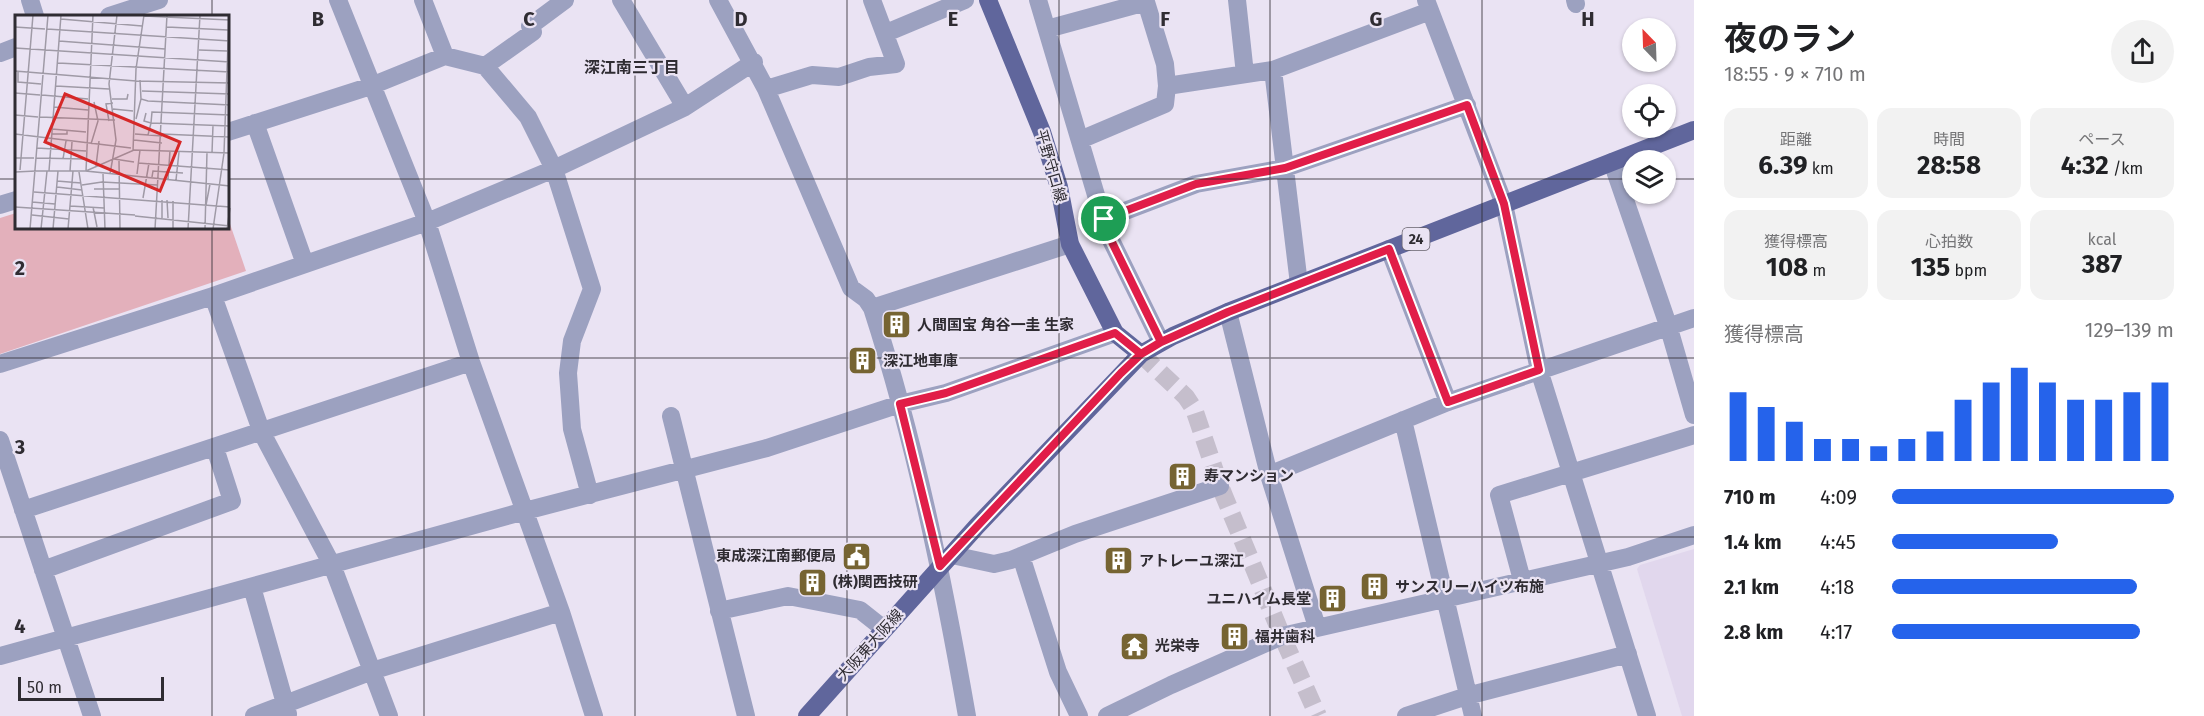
<!DOCTYPE html>
<html lang="ja">
<head>
<meta charset="utf-8">
<style>
  body { margin:0; font-family:"Fira Sans","Noto Sans JP",sans-serif; background:#f2f2f2; color:#202124; height:100vh; display:flex; flex-direction:column; font-size:22px; white-space:nowrap }
  * { box-sizing:border-box; margin:0 }
  p { font-size:20px; color:#757577 }
  .icon { flex:none; width:33px; height:33px; fill:none; stroke:currentColor; stroke-width:2; stroke-linecap:round; stroke-linejoin:round }
  .map { position:relative; flex:1; overflow:hidden }
  .panel { display:flex; flex-direction:column; background:#fff; width:510px }
  .panel>* { flex:none }
  .needle { width:39px; rotate:337deg }
  .buttons { position:absolute; left:1622px; top:18px; display:grid; gap:12px }
  .buttons a { display:grid; place-items:center; width:54px; height:54px; border-radius:50%; background:#fff; box-shadow:0 2px 4px #0004; font-size:30px }
  .scale { position:absolute; left:18px; bottom:15px; width:146px; box-sizing:border-box; padding-left:6px; border:3px solid #2f2c32; border-top:0; font-size:16px; line-height:21px; white-space:nowrap; color:#2f2c32; -webkit-text-stroke:4px #eae3f3; paint-order:stroke }
  .pin { position:absolute; display:grid; place-items:center; width:51px; height:51px; color:#fff; margin:-26px; border:3px solid #fff; border-radius:50%; box-shadow:0 2px 6px #0007 }
  .round { display:grid; place-items:center; flex:none; width:63px; height:63px; border-radius:32px; background:#f2f2f2 }
  .overview { display:flex; align-items:center; justify-content:space-between; height:102px; padding:0 30px }
  h1 { font-size:33px; font-weight:700; line-height:45px }
  .metrics { display:grid; grid-template-columns:repeat(3,1fr); gap:9px; height:102px; padding:6px 30px }
  .metrics div { display:grid; align-content:center; border-radius:15px; background:#f2f2f2; text-align:center }
  .metrics b { font-size:26px; font-weight:700 }
  .metrics small { font-size:16px; font-weight:400 }
  .metrics p { font-size:16px }
  .chart { height:168px; padding:12px 30px }
  .chart p { display:flex; justify-content:space-between }
  .chart svg { width:100%; height:108px; margin-top:6px; stroke:#2563eb; stroke-width:6 }
  ul { padding:0 30px; list-style:none; font-size:20px }
  li { display:grid; grid-template-columns:96px 72px 1fr; align-items:center; height:45px }
  li i { height:15px; border-radius:8px; background:#2563eb }
  main { display:flex; flex:1; min-height:0 }
  .map>svg:first-child { display:block }
</style>
</head>
<body>
<main>
<div class="map">
<svg width="1694" height="716" viewBox="0 0 1694 716">
  <rect width="100%" height="100%" fill="#eae3f3"/>
  <path fill="#e1d7ed" d="M1694,549V716H1682L1637,569L1640,565Z"/>
  <path fill="#e3b0bb" d="M16,213V228H228V218L246,271L0,354V218Z"/>
  <g fill="none" stroke-linecap="round" stroke-linejoin="round">
    <path stroke="#c5becc" stroke-width="18" stroke-dasharray="18 9" stroke-linecap="butt" d="M1141,354L1186,397L1194,409L1220,486L1282,636L1318,716"/>
    <path stroke="#9ca1c0" stroke-width="18" d="M30,0L35,16
      M338,0L427,222L471,362L561,612L594,716
      M423,0L445,56L485,66L528,117L554,169L592,289L572,341L568,373L572,429L590,495
      M621,0L685,107
      M718,0L766,89L851,288L866,299L872,308C915,441 943,579 967,716
      M1038,0L1107,232L1161,342
      M1237,0L1245,74
      M1426,0L1504,204L1539,370L1647,716
      M1575,0L1576,4
      M109,16L159,0
      M1047,29L1146,2L1165,64L1167,86
      M886,33L965,0
      M0,53L16,47
      M485,66L533,32L530,26L565,0
      M1273,70L1299,284
      M766,89L812,75L839,77L869,67L896,64L872,0
      M255,123L305,264
      M228,132L371,86L445,56
      M1080,140L1165,104L1167,86L1273,70L1430,11
      M1612,162L1668,325L1694,415
      M0,205L16,200
      M1104,219L1196,184L1285,168L1467,105
      M1389,249L1448,402
      M213,296L262,433L332,565L389,716
      M872,308L1070,244
      M1228,312L1269,475L1317,627
      M0,364L213,296L427,222L554,169L685,107L754,62
      M671,416L746,716
      M1403,420L1473,716
      M0,440L92,716
      M1269,475L1448,402L1694,318
      M23,510L471,362
      M952,555L994,564L1011,560L1075,534L1220,486
      M1021,556L1058,672L1079,716
      M43,570L232,501L215,448
      M1522,580L1499,495L1694,435
      M252,587L288,714
      M719,611L788,596L860,610L884,629
      M0,656L525,511L767,448L900,404L946,393L1115,333
      M254,716L372,671L561,612
      M1107,716L1171,685L1282,636L1628,557L1694,535
      M1406,716L1467,696L1628,654"/>
    <path stroke="#60669c" stroke-width="18" d="M988,0L1042,132L1059,187L1070,244L1115,333L1141,354
      M807,716L977,526L1141,354L1173,336L1228,312L1694,130"/>
  </g>
  <g fill="none" stroke-linecap="round" stroke-linejoin="round">
    <defs>
      <path id="route" d="M1104,219L1107,232L1161,342L1141,354L1121,373L940,566L900,404L946,393L1115,333L1141,354L1161,342L1228,312L1389,249L1448,402L1539,370L1504,204L1467,105L1285,168L1196,184L1104,219"/>
    </defs>
    <use href="#route" stroke="#fff" stroke-width="12"/>
    <use href="#route" stroke="#e11d48" stroke-width="8"/>
  </g>
  <path fill="none" stroke="#2f2c32" stroke-width="1.5" stroke-opacity="0.55" d="M212,0V16M424,0V716M635,0V716M847,0V716M1059,0V716M1270,0V716M1482,0V716M0,179H16M228,179H1632M1665,179H1694M212,228V716M0,358H1694M0,537H1694"/>
  <defs>
    <symbol id="building-square" viewBox="-11 -11 22 22"><rect x="-9" y="-9" width="18" height="18" rx="4" fill="#766432" stroke="#eae3f3"/><path d="M-4-6H4V6H1V3H-1V6H-4ZM-2.5-4.3h1.7v1.8h-1.7ZM.8-4.3h1.7v1.8H.8ZM-2.5-1h1.7V.8h-1.7ZM.8-1h1.7V.8H.8Z" fill="#fff"/></symbol>
    <symbol id="civic-square" viewBox="-11 -11 22 22"><rect x="-9" y="-9" width="18" height="18" rx="4" fill="#766432" stroke="#eae3f3"/><path d="M-.6-6.5H3V-4.5H.6V-3L4-1V1h2V6H-6V1h2V-1L-.6-3ZM-1.2 2.5V6h2.4V2.5Z" fill="#fff"/></symbol>
    <symbol id="temple-square" viewBox="-11 -11 22 22"><rect x="-9" y="-9" width="18" height="18" rx="4" fill="#766432" stroke="#eae3f3"/><path d="M0-6L5-2H3V0L6.5 2.5H4V6H1.5V3h-3V6H-4V2.5H-6.5L-3 0V-2H-5Z" fill="#fff"/></symbol>
  </defs>
  <g fill-rule="evenodd">
    <use href="#building-square" x="880" y="308" width="33" height="33"/>
    <use href="#building-square" x="846" y="344" width="33" height="33"/>
    <use href="#building-square" x="1166" y="460" width="33" height="33"/>
    <use href="#civic-square" x="840" y="540" width="33" height="33"/>
    <use href="#building-square" x="1102" y="544" width="33" height="33"/>
    <use href="#building-square" x="796" y="566" width="33" height="33"/>
    <use href="#building-square" x="1358" y="570" width="33" height="33"/>
    <use href="#building-square" x="1316" y="582" width="33" height="33"/>
    <use href="#building-square" x="1218" y="620" width="33" height="33"/>
    <use href="#temple-square" x="1118" y="630" width="33" height="33"/>
  </g>
  <g text-anchor="middle" dominant-baseline="central" stroke-width="4.5" stroke-linejoin="round" paint-order="stroke">
    <rect fill="#eae3f3" stroke="#67636c" stroke-width="1.5" x="1402.5" y="228" width="27" height="22" rx="4.5"/>
    <g font-size="14" font-weight="bold" fill="#2f2c32">
      <text x="1416" y="239">24</text>
    </g>
    <g font-size="15" fill="#2f2c32" stroke="#eae3f3">
      <text transform="translate(1051 166) rotate(74)">平野守口線</text>
      <text transform="translate(870 645) rotate(-48)">大阪東大阪線</text>
    </g>
    <g font-size="15" font-weight="bold" fill="#2f2c32" stroke="#eae3f3" text-anchor="start">
      <text x="917" y="325">人間国宝 角谷一圭 生家</text>
      <text x="883" y="361">深江地車庫</text>
      <text x="1204" y="476">寿マンション</text>
      <text x="836" y="556" text-anchor="end">東成深江南郵便局</text>
      <text x="1139" y="561">アトレーユ深江</text>
      <text x="833" y="582">(株)関西技研</text>
      <text x="1395" y="587">サンスリーハイツ布施</text>
      <text x="1311" y="599" text-anchor="end">ユニハイム長堂</text>
      <text x="1255" y="637">福井歯科</text>
      <text x="1155" y="646">光栄寺</text>
    </g>
    <g font-size="16" font-weight="bold" fill="#2f2c32" stroke="#eae3f3">
      <text x="632" y="67">深江南三丁目</text>
    </g>
  </g>
  <g transform="translate(15 15)">
    <rect width="214" height="214" fill="#eae3f3"/>
    <path fill="none" stroke="#9f9aa6" stroke-width="1.5" d="M78,0L71,156L215,171M129,1L215,5M46,4L127,11M0,12L30,14M152,12L213,15M32,14L215,26M44,26L150,34M0,33L215,47M184,35L212,36M43,48L215,57M0,56L121,66L215,68M3,56V67L26,69M125,65L126,84L133,86L215,90M41,71L94,74M127,76L215,79M0,78L25,80M27,80L73,84M97,84H112L113,79M39,92L73,95M98,94L118,96M131,98L129,106L136,108L137,97L215,100M0,100L23,102M25,102L100,105M121,104L126,84M94,106L91,89L98,88M37,114L71,117M0,119L116,133M37,119H52V115M120,119L147,121M147,119L215,122M133,120L136,108L215,111M119,125L147,128M76,129L83,106L79,87M22,133L71,136M118,136L121,54L129,0M197,138L198,110M209,138L214,0M0,143H19M21,143L70,144M48,144L51,126M99,144L119,147M104,146L105,214M123,148L215,155M81,151L84,126M5,155L18,0M21,156H71L119,135L215,138M34,156L46,0M55,156L57,127M0,157L21,156M64,157L73,214M88,159L90,214M95,159L101,125L94,69L102,0M122,159L125,135M137,162L138,156L168,158M153,164L155,136M161,165L164,137M42,166L66,168M67,170L87,167L142,170M42,172L67,175M79,174H104M19,177L215,192M128,183L134,148M147,185V203M152,185L153,203M17,187L40,189M191,190L195,169M55,191L89,193M0,192L120,200M78,192L82,212M17,200L54,204M120,201L215,211M15,214L33,0M26,214L32,156M38,214L43,156M53,214L58,156M140,214L152,0M158,214V186M173,214L185,0M190,214L192,137M198,214L209,138M212,214L215,193"/>
    <path fill="#d62828" fill-opacity="0.15" stroke="#d62828" stroke-width="3" d="M50,79L165,127L145,176L30,127Z"/>
    <rect width="214" height="214" fill="none" stroke="#2f2c32" stroke-width="3"/>
  </g>
  <g font-size="20" text-anchor="middle" font-weight="bold" fill="#2f2c32" stroke="#eae3f3" stroke-width="4.5" stroke-linejoin="round" paint-order="stroke">
    <text x="318" y="26">B</text>
    <text x="529" y="26">C</text>
    <text x="741" y="26">D</text>
    <text x="953" y="26">E</text>
    <text x="1165" y="26">F</text>
    <text x="1376" y="26">G</text>
    <text x="1588" y="26">H</text>
    <text x="20" y="275">2</text>
    <text x="20" y="454">3</text>
    <text x="20" y="633">4</text>
  </g>
</svg>
<div class="buttons">
<a><svg class="needle" viewBox="-14 -14 28 28"><path d="M0-13l5 13h-10z" fill="#e53935"/><path d="M0 13l5-13h-10z" fill="#757577"/></svg></a>
<a><svg class="icon" aria-label="locate" viewBox="0 0 24 24"><circle cx="12" cy="12" r="6"/><path d="M12 2v4M12 18v4M2 12h4M18 12h4"/></svg></a>
<a><svg class="icon" aria-label="layers" viewBox="0 0 24 24"><path d="M12 4l9 5-9 5-9-5zM3 14l9 5 9-5"/></svg></a>
</div>
<div class="scale">50 m</div>
<div class="pin" style="left:1104px;top:219px;background:#1e9e55"><svg class="icon" aria-label="arrive" viewBox="0 0 24 24"><path d="M6 21V4h12l-3 4 3 4H6"/></svg></div>
</div>
<section class="panel">
<div class="overview"><div><h1>夜のラン</h1><p>18:55 · 9 × 710 m</p></div><a class="round"><svg class="icon" aria-label="share" viewBox="0 0 24 24"><path d="M12 15V3M7 8l5-5 5 5M5 13v7h14v-7"/></svg></a></div>
<div class="metrics">
<div><p>距離</p><b>6.39<small> km</small></b></div>
<div><p>時間</p><b>28:58</b></div>
<div><p>ペース</p><b>4:32<small> /km</small></b></div>
</div>
<div class="metrics">
<div><p>獲得標高</p><b>108<small> m</small></b></div>
<div><p>心拍数</p><b>135<small> bpm</small></b></div>
<div><p>kcal</p><b>387</b></div>
</div>
<div class="chart"><p><span>獲得標高</span>129–139 m</p>
<svg viewBox="0 0 160 44" preserveAspectRatio="none"><path d="M5 44V16M15 44V22M25 44V28M35 44V35M45 44V35M55 44V38M65 44V35M75 44V32M85 44V19M95 44V12M105 44V6M115 44V12M125 44V19M135 44V19M145 44V16M155 44V12"/></svg>
</div>
<ul>
<li><b>710 m</b>4:09<i style="width:100%"></i></li>
<li><b>1.4 km</b>4:45<i style="width:59%"></i></li>
<li><b>2.1 km</b>4:18<i style="width:87%"></i></li>
<li><b>2.8 km</b>4:17<i style="width:88%"></i></li>
</ul>
</section>
</main>
</body>
</html>
